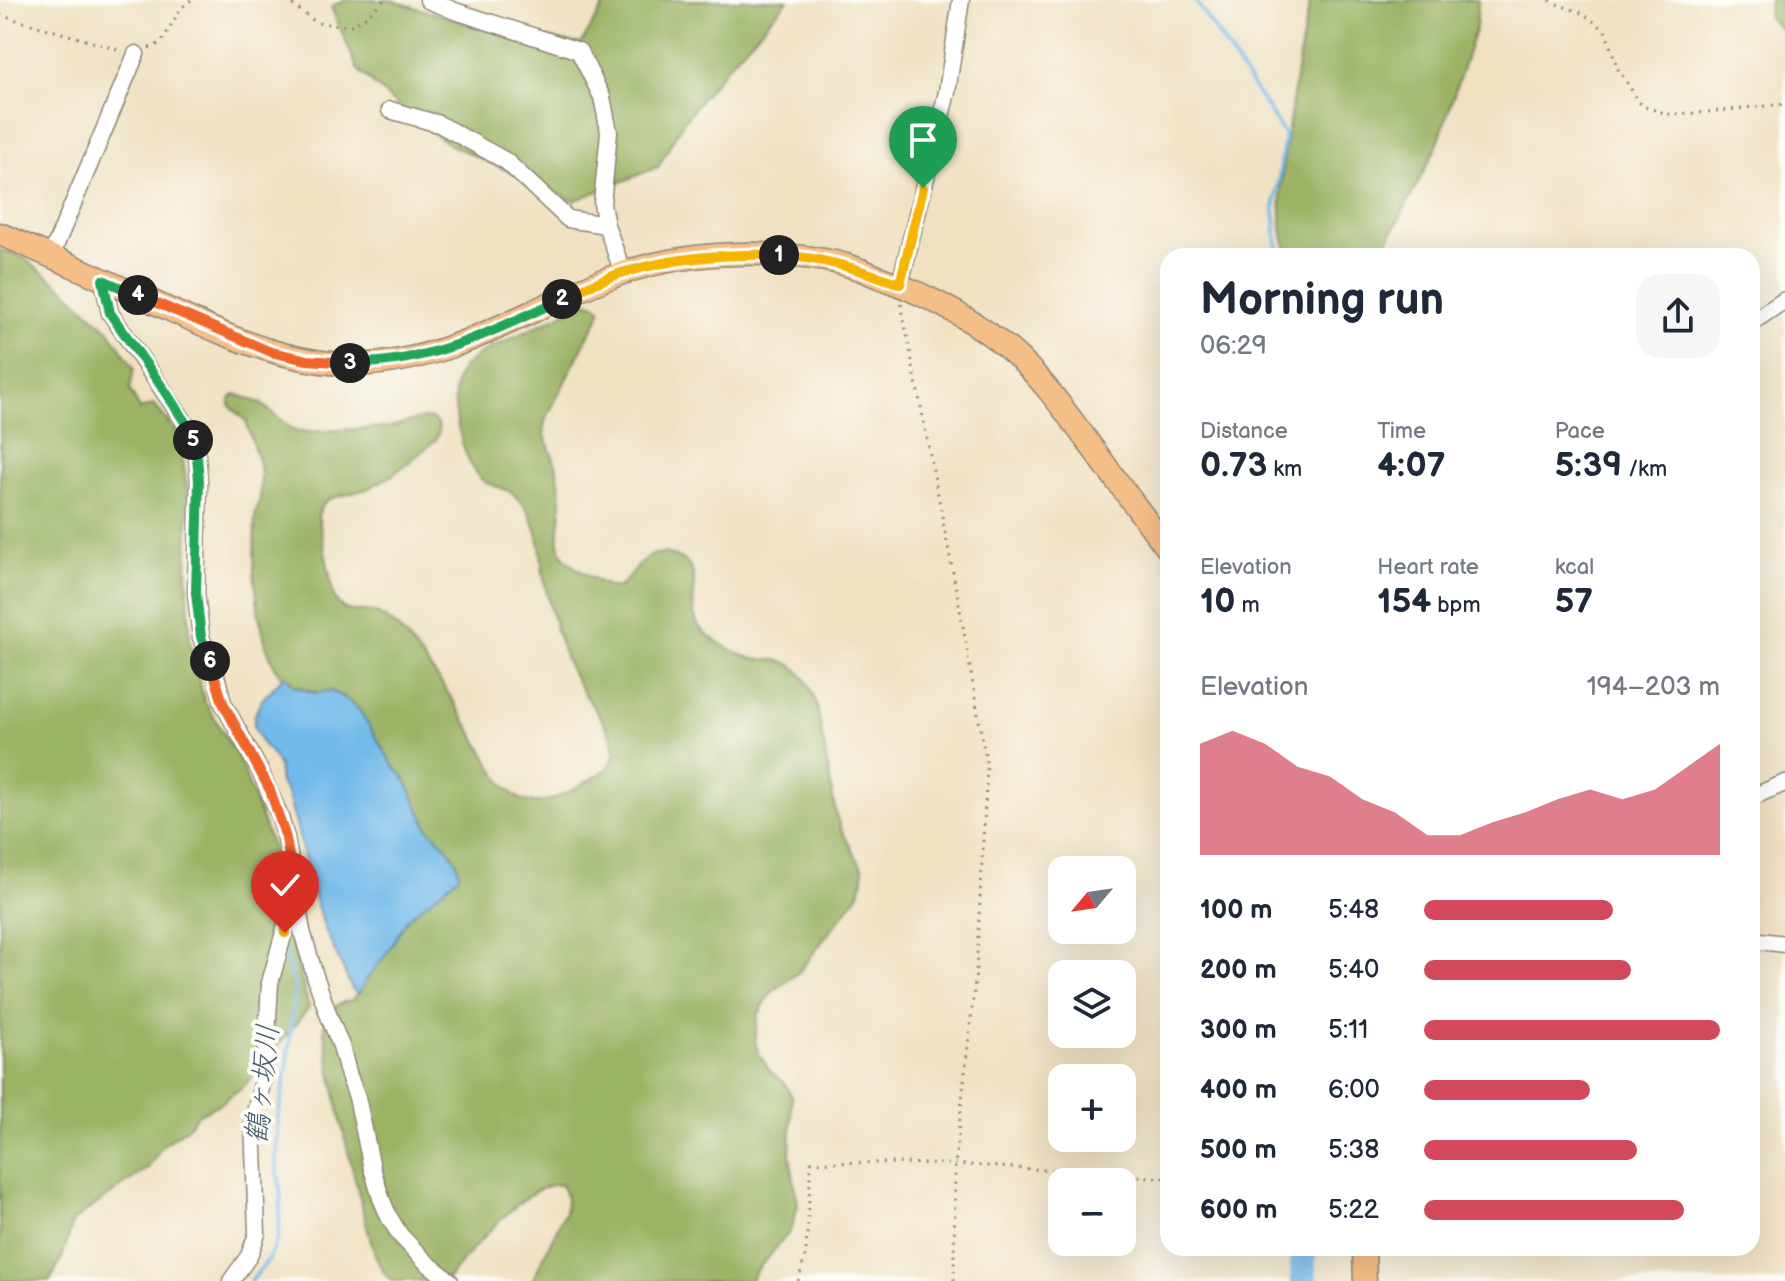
<!DOCTYPE html>
<html lang="en">
<head>
<meta charset="utf-8">
<style>
  body { margin:0; font-family:"Balsamiq Sans","Klee One",sans-serif; background:#f6f6f7; color:#1f2937; height:100vh; display:flex; flex-direction:column; font-size:30px; white-space:nowrap }
  * { box-sizing:border-box; margin:0 }
  p { font-size:26px; color:#747a83 }
  .icon { flex:none; width:44px; height:44px; fill:none; stroke:currentColor; stroke-width:2; stroke-linecap:round; stroke-linejoin:round }
  .map { position:relative; flex:1; overflow:hidden }
  .drawer { position:absolute; left:1160px; top:248px; width:600px; height:1008px; display:flex; flex-direction:column; background:#fff; border-radius:24px; box-shadow:0 8px 32px #0002 }
  .drawer>* { flex:none }
  .needle { width:52px; rotate:241deg }
  .fabs { position:absolute; left:1048px; top:856px; display:grid; gap:16px }
  .fabs a { display:grid; place-items:center; width:88px; height:88px; border-radius:16px; background:#fff; box-shadow:0 8px 32px #0002; font-size:40px }
  .pin { position:absolute; display:grid; place-items:center; width:68px; height:68px; color:#fff; margin:-82px -34px; border-radius:50% 50% 50% 0; rotate:-45deg; box-shadow:0 0 8px #0007 }
  .pin .icon { rotate:45deg }
  .km { position:absolute; width:40px; height:40px; margin:-20px; border-radius:50%; background:#222; color:#fff; font-size:22px; line-height:40px; text-align:center }
  .round { display:grid; place-items:center; flex:none; width:84px; height:84px; border-radius:24px; background:#f6f6f7 }
  .summary { display:flex; align-items:center; justify-content:space-between; height:136px; padding:0 40px }
  h1 { font-size:44px; font-weight:800; line-height:60px }
  .figures { display:grid; grid-template-columns:repeat(3,1fr); gap:12px; height:136px; padding:8px 40px }
  .figures div { display:grid; align-content:center }
  .figures b { font-size:34px; font-weight:800 }
  .figures small { font-size:22px; font-weight:400 }
  .figures p { font-size:22px }
  .chart { height:224px; padding:16px 40px }
  .chart p { display:flex; justify-content:space-between }
  .chart svg { width:100%; height:144px; margin-top:8px; fill:#d1495b; opacity:.7 }
  ul { padding:0 40px; list-style:none; font-size:26px }
  li { display:grid; grid-template-columns:128px 96px 1fr; align-items:center; height:60px }
  li i { height:20px; border-radius:10px; background:#d1495b }
  .map>svg:first-child { display:block }
</style>
</head>
<body>
<div class="map">
<svg width="1785" height="1281" viewBox="0 0 1785 1281">
  <rect width="100%" height="100%" fill="#fdfcf7"/>
  <filter id="ink" filterUnits="userSpaceOnUse"><feTurbulence type="fractalNoise" baseFrequency=".0125" numOctaves="2"/><feDisplacementMap in="SourceGraphic" scale="16" xChannelSelector="R" yChannelSelector="G"/><feConvolveMatrix kernelMatrix="1 2 1 2 8 2 1 2 1" color-interpolation-filters="sRGB"/></filter>
  <filter id="wash" filterUnits="userSpaceOnUse"><feTurbulence type="fractalNoise" baseFrequency=".006" numOctaves="4" result="noise"/><feDisplacementMap in="SourceGraphic" scale="32" xChannelSelector="R" yChannelSelector="G"/><feGaussianBlur stdDeviation="1.8" result="paint"/><feColorMatrix in="noise" values="0 0 0 0 0 0 0 0 0 0 0 0 0 0 0 0 0 1.4 0 .05"/><feComposite in="paint" operator="in"/></filter>
  <g filter="url(#wash)">
    <rect width="100%" height="100%" fill="#f0e1c2"/>
    <path fill="#9bb365" stroke="#636f48" stroke-width="2" d="M344,0H391L473,25L581,44L602,9V0H788L726,68L683,122L658,167L574,201L449,144L412,119L358,70L331,7Z
      M1311,0H1478L1476,27L1437,146L1384,248L1372,256H1290C1271,219 1286,144 1292,103C1297,68 1302,34 1311,0Z
      M1770,0H1785V33L1768,17Z
      M0,250L21,256L61,286L109,331L134,368L130,390L140,409L154,405L180,436L188,497L187,570L190,642L204,700L239,760L275,854L295,954L309,1008L245,1085L221,1103L197,1115L187,1128L162,1146L149,1167L73,1221L63,1256L50,1281H0Z
      M587,302C594,302 597,304 601,310L599,317L588,336L545,421C541,438 554,453 557,469C559,481 561,495 561,507C561,523 554,542 564,557C570,565 581,571 589,576C599,582 606,587 618,588C638,572 644,543 678,557C709,570 682,609 701,629C713,641 738,655 755,659C763,660 771,659 780,661C801,664 811,687 817,706L836,815L842,831L863,869C864,879 862,887 857,896L799,972L771,993L758,1015L755,1042L759,1054L770,1071L785,1083L792,1097L790,1155L798,1205L793,1224L789,1233L757,1270L750,1281H532L565,1212C567,1201 567,1195 561,1185C530,1177 465,1258 445,1281H391C381,1271 376,1259 372,1246C356,1181 337,1117 328,1051C326,1041 322,1030 325,1020C330,1007 341,1002 354,999L364,976L327,695L285,683L273,663L266,645L259,615L254,572L255,515L260,499L261,471L246,421L230,406V399L235,394L260,403L293,430L308,432L390,427L423,418L432,419L438,424L439,431L436,440L393,475L367,489L329,499L322,505L318,516L334,597C346,619 357,607 375,613C386,617 397,627 404,635C410,640 414,648 419,654C449,690 468,725 491,765C516,810 536,811 579,786C592,778 616,769 614,750C612,727 591,706 580,687C574,677 568,665 564,654C555,628 547,599 543,572C541,554 540,536 532,519C526,507 517,493 504,489C494,485 485,485 478,476C461,456 447,395 460,372C465,363 475,358 483,352Z"/>
    <path fill="#71b9e9" stroke="#4e728a" stroke-width="2" d="M285,675L294,686L315,693L330,691L345,698L360,711L393,765L406,780L428,828L447,847L457,862L459,876L408,918L385,956L364,983L359,994L352,989L325,929L314,897L297,828L287,793L280,783L278,765L271,753L263,745L254,727V717L261,701Z"/>
    <g fill="none" stroke-linecap="round" stroke-linejoin="round">
      <path stroke="#71b9e9" stroke-width="4" d="M1195,0L1285,135L1279,180L1274,208L1278,256
        M267,887L278,927
        M251,1281L269,1259L278,1237L281,1195L276,1161L278,1117L287,1068L295,989L285,951"/>
      <path stroke="#71b9e9" stroke-width="26" d="M1302,1248L1304,1281"/>
    </g>
  </g>
  <g filter="url(#ink)">
    <g fill="none" stroke-linecap="round" stroke-linejoin="round">
      <defs>
        <path id="minor" d="M428,0L455,11L579,51L602,97L609,132L602,204L606,225
          M390,110L439,124L506,161L568,219L606,225L623,273
          M51,256L136,54
          M103,280L110,313L190,430L197,456L199,481L196,593L201,637L217,679L223,703L260,771L279,814L286,838L302,931L315,976L330,1019L341,1046L349,1076L357,1097L372,1168L381,1198L389,1217L400,1235L427,1263L450,1281
          M900,284L947,92L961,0
          M1752,322L1785,300
          M1752,797L1785,783
          M1752,940L1785,944
          M231,1281L249,1256L257,1234L253,1120L265,1073L270,983L294,896"/>
        <path id="major" d="M0,234C51,256 102,279 153,302C223,334 290,368 369,364C462,358 536,303 620,274C682,252 761,249 825,260C843,263 860,269 876,276C928,295 979,321 1020,359C1046,384 1067,414 1088,442C1115,478 1141,514 1168,549
          M1364,1248L1365,1281"/>
      </defs>
      <use href="#minor" stroke="#8e8676" stroke-width="19"/>
      <use href="#major" stroke="#8e8676" stroke-width="25"/>
      <path stroke="#8e8676" stroke-width="3" stroke-dasharray="2 6" stroke-linecap="butt" d="M286,0L317,23L349,26L364,18L384,0
        M1550,0L1554,3L1582,13L1605,30L1618,69L1642,106L1668,114L1697,113L1785,104
        M0,15L123,51
        M149,48L161,43L181,8L191,0
        M901,304L960,609L987,767L976,972L955,1164L954,1281
        M798,1281L806,1253L811,1162L955,1164L1168,1178"/>
      <use href="#minor" stroke="#fff" stroke-width="16"/>
      <use href="#major" stroke="#f6be87" stroke-width="22"/>
    </g>
  </g>
  <g fill="none" stroke-linecap="round" stroke-linejoin="round" filter="url(#ink)">
    <defs>
      <path id="split-1" d="M779,255C824,258 858,269 900,284L923,188"/>
      <path id="split-2" d="M562,299C582,289 603,278 625,272C678,257 724,254 779,255"/>
      <path id="split-3" d="M350,363C427,365 494,331 562,299"/>
      <path id="split-4" d="M138,295L271,352L307,360L350,363"/>
      <path id="split-5" d="M138,295L103,280L110,313L167,394L190,430L193,440"/>
      <path id="split-6" d="M193,440L197,456L199,481L196,593L201,637L210,661"/>
      <path id="split-7" d="M210,661L223,703L270,790L286,838L291,869"/>
      <path id="split-8" d="M285,933L295,891L291,869"/>
    </defs>
    <use href="#split-1" stroke="#fff" stroke-width="16"/>
    <use href="#split-2" stroke="#fff" stroke-width="16"/>
    <use href="#split-3" stroke="#fff" stroke-width="16"/>
    <use href="#split-4" stroke="#fff" stroke-width="16"/>
    <use href="#split-5" stroke="#fff" stroke-width="16"/>
    <use href="#split-6" stroke="#fff" stroke-width="16"/>
    <use href="#split-7" stroke="#fff" stroke-width="16"/>
    <use href="#split-8" stroke="#fff" stroke-width="16"/>
    <use href="#split-1" stroke="#f5b400" stroke-width="10"/>
    <use href="#split-2" stroke="#f5b400" stroke-width="10"/>
    <use href="#split-3" stroke="#22a559" stroke-width="10"/>
    <use href="#split-4" stroke="#f0652b" stroke-width="10"/>
    <use href="#split-5" stroke="#22a559" stroke-width="10"/>
    <use href="#split-6" stroke="#22a559" stroke-width="10"/>
    <use href="#split-7" stroke="#f0652b" stroke-width="10"/>
    <use href="#split-8" stroke="#f5b400" stroke-width="10"/>
  </g>
  <g text-anchor="middle" dominant-baseline="central" stroke-width="8" stroke-linejoin="round" paint-order="stroke">
    <g font-size="30" font-style="italic" fill="#445d6e" stroke="#fdfcf7">
      <text transform="translate(263 1084) rotate(-84)">鶴ヶ坂川</text>
    </g>
  </g>
</svg>
<div class="fabs">
<a><svg class="needle" viewBox="-14 -14 28 28"><path d="M0-13l5 13h-10z" fill="#e53935"/><path d="M0 13l5-13h-10z" fill="#747a83"/></svg></a>
<a><svg class="icon" aria-label="layers" viewBox="0 0 24 24"><path d="M12 4l9 5-9 5-9-5zM3 14l9 5 9-5"/></svg></a>
<a>+</a>
<a>−</a>
</div>
<div class="pin" style="left:923px;top:188px;background:#1e9e55"><svg class="icon" aria-label="arrive" viewBox="0 0 24 24"><path d="M6 21V4h12l-3 4 3 4H6"/></svg></div>
<div class="pin" style="left:285px;top:933px;background:#d93025"><svg class="icon" aria-label="check" viewBox="0 0 24 24"><path d="M5 12l5 5 9-10"/></svg></div>
<b class="km" style="left:779px;top:255px">1</b>
<b class="km" style="left:562px;top:299px">2</b>
<b class="km" style="left:350px;top:363px">3</b>
<b class="km" style="left:138px;top:295px">4</b>
<b class="km" style="left:193px;top:440px">5</b>
<b class="km" style="left:210px;top:661px">6</b>
<section class="drawer">
<div class="summary"><div><h1>Morning run</h1><p>06:29</p></div><a class="round"><svg class="icon" aria-label="share" viewBox="0 0 24 24"><path d="M12 15V3M7 8l5-5 5 5M5 13v7h14v-7"/></svg></a></div>
<div class="figures">
<div><p>Distance</p><b>0.73<small> km</small></b></div>
<div><p>Time</p><b>4:07</b></div>
<div><p>Pace</p><b>5:39<small> /km</small></b></div>
</div>
<div class="figures">
<div><p>Elevation</p><b>10<small> m</small></b></div>
<div><p>Heart rate</p><b>154<small> bpm</small></b></div>
<div><p>kcal</p><b>57</b></div>
</div>
<div class="chart"><p><span>Elevation</span>194–203 m</p>
<svg viewBox="0 0 160 44" preserveAspectRatio="none"><path d="M0 44V10L10 6L20 10L30 17L40 20L50 27L60 31L70 38L80 38L90 34L100 31L110 27L120 24L130 27L140 24L150 17L160 10V44z"/></svg>
</div>
<ul>
<li><b>100 m</b>5:48<i style="width:64%"></i></li>
<li><b>200 m</b>5:40<i style="width:70%"></i></li>
<li><b>300 m</b>5:11<i style="width:100%"></i></li>
<li><b>400 m</b>6:00<i style="width:56%"></i></li>
<li><b>500 m</b>5:38<i style="width:72%"></i></li>
<li><b>600 m</b>5:22<i style="width:88%"></i></li>
</ul>
</section>
</div>
</body>
</html>
